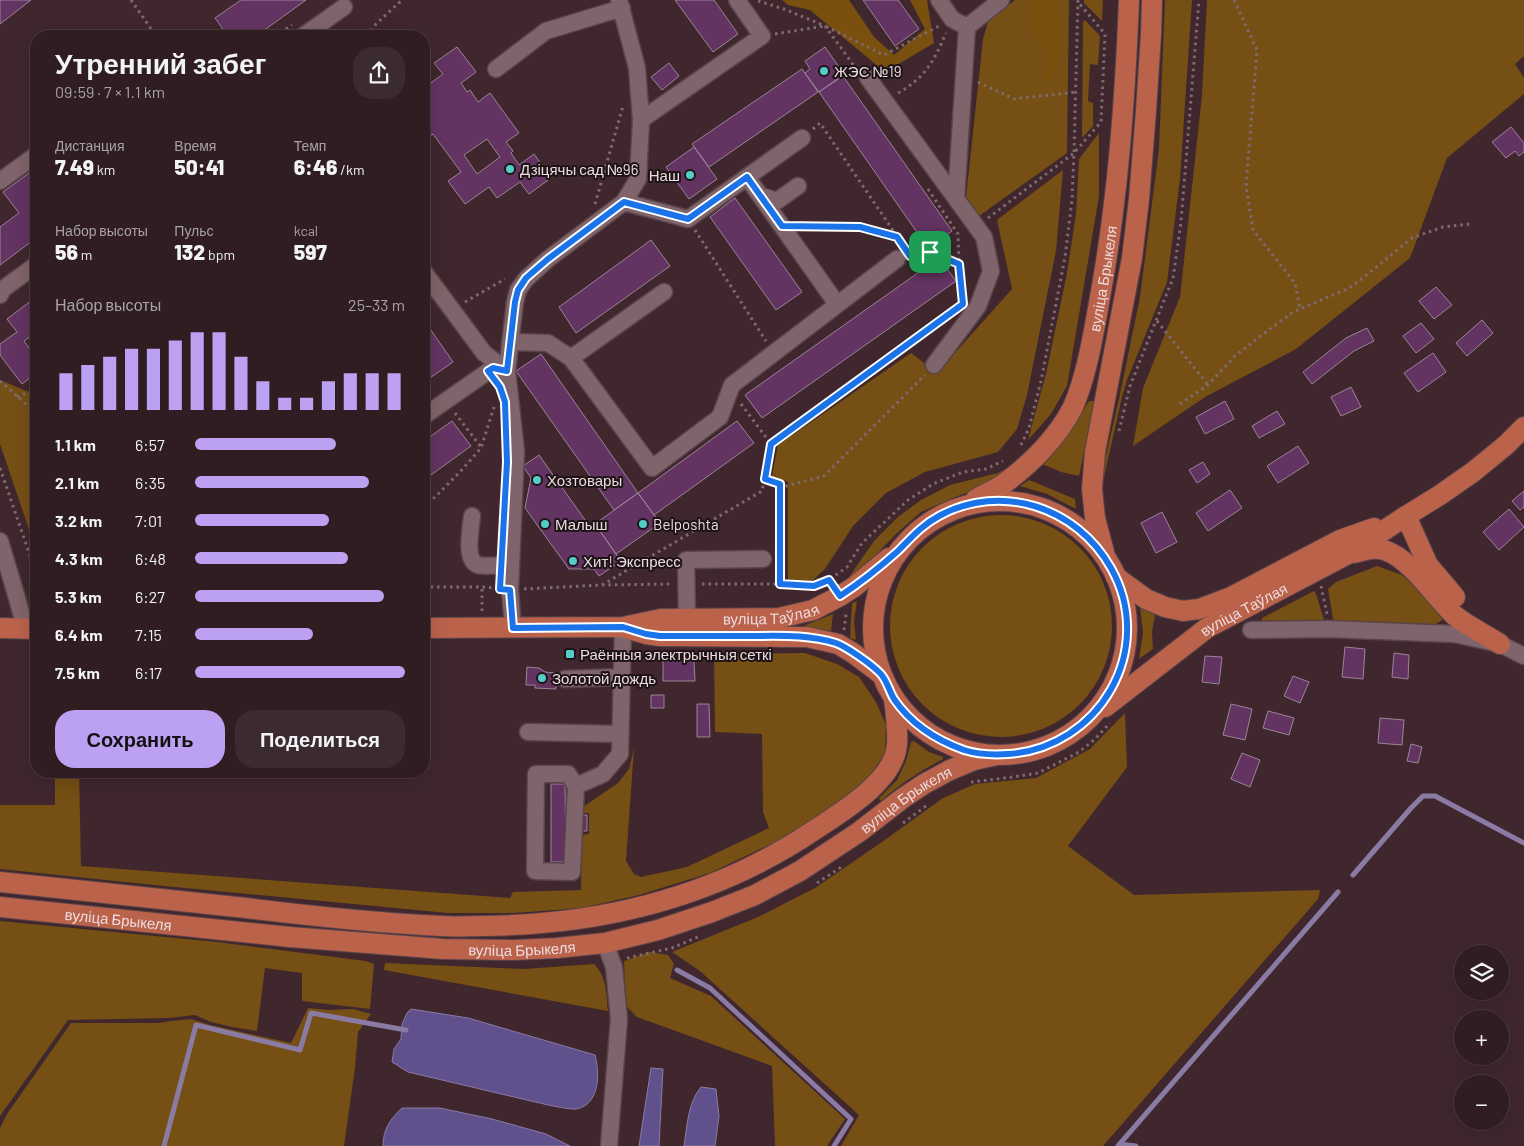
<!DOCTYPE html>
<html lang="ru">
<head>
<meta charset="utf-8">
<style>
  body { margin:0; font-family:Barlow,sans-serif; background:#3b2a2f; color:#f1f3f6; height:100vh; display:flex; flex-direction:column; font-size:19px; white-space:nowrap }
  * { box-sizing:border-box; margin:0 }
  p { font-size:16px; color:#a7a2a5 }
  .icon { flex:none; width:28px; height:28px; fill:none; stroke:currentColor; stroke-width:2; stroke-linecap:round; stroke-linejoin:round }
  .map { position:relative; flex:1; overflow:hidden }
  .side { position:absolute; left:30px; top:30px; width:400px; height:748px; display:flex; flex-direction:column; background:#2f1d22; border-radius:20px; box-shadow:0 5px 20px #0002,0 0 0 1px #4a3b40 }
  .side>* { flex:none }
  .fabs { position:absolute; left:1454px; top:945px; display:grid; gap:10px }
  .fabs a { display:grid; place-items:center; width:55px; height:55px; border-radius:50%; background:#2f1d22; box-shadow:0 5px 20px #0002,0 0 0 1px #4a3b40; font-size:25px }
  .pin { position:absolute; display:grid; place-items:center; width:42px; height:42px; color:#fff; margin:-21px; border-radius:10px; box-shadow:0 2px 8px #0006 }
  .round { display:grid; place-items:center; flex:none; width:52px; height:52px; border-radius:20px; background:#3b2a2f }
  .headline { display:flex; align-items:center; justify-content:space-between; height:85px; padding:0 25px }
  h1 { font-size:28px; font-weight:800; line-height:38px }
  .metrics { display:grid; grid-template-columns:repeat(3,1fr); gap:8px; height:85px; padding:5px 25px }
  .metrics div { display:grid; align-content:center }
  .metrics b { font-size:21px; font-weight:800 }
  .metrics small { font-size:14px; font-weight:400 }
  .metrics p { font-size:14px }
  .chart { height:140px; padding:10px 25px }
  .chart p { display:flex; justify-content:space-between }
  .chart svg { width:100%; height:90px; margin-top:5px; stroke:#bca0f2; stroke-width:6 }
  .primary-button { display:flex; gap:10px; margin-top:auto; padding:10px 25px }
  .primary-button a { flex:1; height:58px; border-radius:20px; background:#bca0f2; color:#111; font-size:20px; font-weight:800; line-height:58px; text-align:center }
  .primary-button a+a { background:#3b2a2f; color:#f1f3f6 }
  ul { padding:0 25px; list-style:none; font-size:16px }
  li { display:grid; grid-template-columns:80px 60px 1fr; align-items:center; height:38px }
  li i { height:12px; border-radius:6px; background:#bca0f2 }
  .map>svg:first-child { display:block }
</style>
</head>
<body>
<div class="map">
<svg width="1524" height="1146" viewBox="0 0 1524 1146">
  <rect width="100%" height="100%" fill="#3f272d"/>
  <path fill="#754f14" d="M1015,0H1069L1067,153L979,216L966,198L983,39L988,22Z
    M1084,0H1103L1102,21L1084,3Z
    M1165,0H1192L1180,179L1167,282L1127,380L1122,397L1104,477V464L1119,399L1140,297L1159,149Z
    M1207,0H1524V56L1515,64L1524,78V94L1447,158L1410,258L1296,349L1205,397L1133,446L1143,388L1180,297L1202,95Z
    M1085,20L1100,36L1098,65L1090,64L1088,101L1093,103V126L1082,138L1083,22Z
    M1099,133V196L1067,386L1051,414L1028,440L1046,374L1067,273L1076,214L1079,159Z
    M1063,170L1056,251L1027,395L1017,429L998,452L925,472L886,493L853,526L825,569L812,581L788,579V482L772,476L778,445L911,353L937,373L1012,289L997,220Z
    M0,380L36,395V550L0,444Z
    M1089,401H1095L1079,476L1061,472L1042,464L1070,431Z
    M1016,463L998,481L958,496L921,512L897,533L871,560L847,580L874,541L898,517L921,500L950,485L998,473Z
    M1029,480L1075,499L1076,509L1047,494L1020,486Z
    M890 626a111 111 0 1 1 222 0a111 111 0 1 1-222 0Z
    M1377,566L1402,575L1443,614L1442,620L1436,624L1341,623L1333,619L1328,589L1336,582Z
    M1314,591L1316,594L1324,620L1318,623L1262,622V618Z
    M857,601L854,621L856,640L850,638L852,603Z
    M1140,607L1155,615L1152,632L1153,649L1139,659L1143,633Z
    M833,614L831,631L801,627Z
    M805,653L837,664L859,677L876,702L886,725L885,753L870,776L841,802L803,827L775,842L710,873L639,895L582,908L514,913H448L154,885L0,869V805H55V771H79L81,866L510,898L513,892L581,890L582,835L589,834V813H584L583,807L618,783L629,769L634,748L626,861L634,874L641,877L687,867L769,828L763,812L762,734L715,732L714,654Z
    M1125,713L1127,767L1068,846L1134,895L1320,890L1318,899L1103,1146H841L859,1115L700,971L672,952L758,917L815,888L882,842L943,798L975,784L1036,778L1090,749Z
    M914,741L929,752L943,757V759C920,771 900,784 881,801L879,798L897,780L906,761L911,742Z
    M0,921L217,942L366,961L374,964L370,1009L302,1001V973L265,968L257,1031L232,1027L211,1022L195,1015L169,1018L68,1020L0,1116Z
    M650,952L668,955L674,964L670,978L711,996L845,1119L827,1146H775L772,1066L637,1017L626,1006L624,961Z
    M385,963L524,969L594,964C607,977 606,993 608,1011L384,970Z
    M308,1008L329,1010L353,1009L371,1014L358,1032L355,1068L344,1146H0V1128L7,1114L71,1023H159L171,1021L191,1019L210,1025L291,1043Z"/>
  <path fill="#79500d" d="M782,0H849L874,37L894,55L925,29L910,0H927L934,43L885,72L810,10L788,5Z
    M1033,0H1059V66L1044,85L1045,49L1030,27V3Z"/>
  <path fill="#60518c" stroke="#8a7ba5" d="M411,1009L468,1018L595,1055C600,1073 600,1105 576,1109C568,1110 540,1103 531,1101C490,1091 449,1082 408,1072L392,1062L394,1049L401,1039L402,1024L407,1013Z
    M651,1068L663,1069L659,1146H639Z
    M701,1087L716,1089L719,1116L715,1146H684C687,1127 688,1102 701,1087Z
    M402,1108H440L492,1119L546,1134L570,1146H383C383,1130 390,1119 402,1108Z"/>
  <g fill="none" stroke-linecap="round" stroke-linejoin="round">
    <path stroke="#8a7ba5" stroke-width="5" d="M1353,875L1411,808L1423,796H1435L1524,843
      M677,970L710,988L851,1119L834,1146
      M1120,1144L1136,1146
      M164,1146L196,1025L300,1050L311,1013L406,1030
      M1118,1146L1338,892"/>
  </g>
  <path fill="#633361" stroke="#9a8598" fill-rule="evenodd" d="M0,0H31L0,24Z
    M241,0H306L256,36H228L215,18Z
    M675,0H714L738,34L713,52Z
    M863,0H898L919,29L895,46Z
    M457,47L476,72L461,83L467,92L470,90L478,102L490,93L519,133L506,142L513,151L511,153L519,165L534,154L551,178L529,194L520,182L497,198L489,187L465,204L448,181L461,172L433,134L424,140V106L429,102L424,95V88L443,74L434,63ZM487,139L500,157L477,174L464,155Z
    M825,47L844,74L819,92L805,73L810,69L805,61Z
    M669,63L679,76L662,90L651,77Z
    M802,69L818,92L709,167L692,144Z
    M843,76L952,231L928,248L819,92Z
    M1511,127L1524,143V152L1519,156L1515,151L1506,158L1492,142Z
    M694,147L717,179L689,199L666,167Z
    M36,168V206L31,210L36,218V238L0,265V227L19,213L3,192Z
    M735,198L802,292L776,310L710,217Z
    M651,240L670,266L576,333L559,307Z
    M939,258L956,281L762,418L745,395Z
    M1436,287L1452,305L1434,319L1419,301Z
    M36,297V332L24,341L36,358V373L22,384L0,355V344L17,332L7,319Z
    M424,320L453,362L427,380L424,375Z
    M1482,320L1493,333L1467,356L1456,343Z
    M1421,323L1434,339L1416,353L1403,336Z
    M1367,328L1374,341L1354,351L1312,384L1303,372L1346,338Z
    M1433,353L1446,372L1418,392L1404,373Z
    M541,354L638,493L614,510L516,371Z
    M1351,387L1361,407L1341,416L1331,397Z
    M1225,401L1234,419L1205,434L1196,417Z
    M1277,411L1285,424L1259,438L1252,426Z
    M452,421L471,446L424,480V441Z
    M737,421L754,443L654,515L638,493Z
    M1298,446L1309,463L1278,483L1267,466Z
    M539,455L590,527L595,524L621,561L599,576L594,569H569L525,508L531,478L523,466Z
    M1203,462L1210,474L1197,483L1189,470Z
    M1230,490L1242,508L1208,531L1196,513Z
    M1524,491V507L1520,510L1512,501Z
    M638,493L660,523L616,554L595,524Z
    M1509,509L1524,527L1499,550L1483,532Z
    M1162,512L1177,542L1156,553L1141,523Z
    M1345,647L1365,649L1363,679L1342,677Z
    M1394,653L1409,655L1408,679L1392,677Z
    M1205,656L1222,657L1219,684L1202,682Z
    M663,661H694L695,681H663Z
    M527,667L539,668L545,672L556,673V689L535,688V685H526Z
    M1293,676L1309,682L1300,703L1284,696Z
    M651,695H664V708H651Z
    M697,704H709L710,737H697Z
    M1231,704L1252,709L1245,740L1223,735Z
    M1268,711L1294,718L1289,735L1263,728Z
    M1380,718L1404,720L1402,745L1378,743Z
    M1411,744L1422,747L1418,763L1407,761Z
    M1242,753L1260,760L1250,787L1231,779Z
    M551,784H565L566,862H551Z
    M581,815H587V831H581Z"/>
  <g fill="none" stroke-linecap="round" stroke-linejoin="round">
    <defs>
      <path id="minor" d="M939,0L952,19L967,27L956,199
        M967,27L1001,0
        M303,36L344,7
        M496,69L546,31L622,8
        M868,78L984,237L991,271L978,306L934,365
        M641,120L762,36L737,0
        M747,177L837,304
        M0,181L36,155
        M761,196L777,201L798,186
        M624,202L688,219L802,138
        M424,272L484,353L507,371
        M0,295L3,289L36,265
        M510,342L548,343L571,358L652,468L720,417L732,385L897,259
        M571,358L664,292
        M424,416L493,368L507,371
        M472,516C471,528 464,560 478,565C486,567 502,565 510,565
        M0,541L17,598L25,628
        M687,619L686,560L763,559
        M513,628L510,590L516,451L507,371L515,302L518,290L526,279L548,259L624,202L638,179L641,120L637,68L619,0
        M1251,630L1329,629L1454,634L1500,644L1524,656
        M565,679L622,677
        M528,732L620,734
        M536,774H568L576,786L572,872L535,871Z
        M576,786L603,774L620,754L623,627
        M605,943L614,967L619,1019L609,1146"/>
      <g id="major">
        <path id="s1" d="M976,499C985,494 994,490 1002,485C1030,465 1058,437 1073,407C1087,375 1094,331 1100,297C1118,199 1125,100 1129,0"/>
        <circle cx="1000" cy="628" r="127"/>
        <path d="M1406,516L1428,565L1455,597"/>
        <path d="M1104,552L1095,518L1092,489L1095,452L1132,258L1139,199L1146,111L1151,34L1152,0"/>
        <path d="M1354,553C1364,550 1374,547 1384,550C1410,558 1434,596 1454,615C1467,626 1485,634 1500,644"/>
        <path d="M1116,577L1146,599L1165,607L1183,611L1199,609L1231,597L1340,540L1374,528"/>
        <path d="M0,628L36,629"/>
        <path id="s2" d="M424,628L623,627L661,619L779,618L813,610L840,596L854,587L889,558"/>
        <path d="M625,628L646,634L660,636L807,637L838,644L853,653L881,674"/>
        <path id="s3" d="M1105,707L1207,628L1348,554L1406,516L1440,495L1473,472L1506,445L1524,427"/>
        <path d="M0,882C82,890 164,899 246,908C311,916 376,923 442,926C455,927 469,926 482,926C602,925 716,897 816,829C843,811 894,781 897,745C898,730 896,714 894,699"/>
        <path id="s4" d="M0,907L290,937L443,949L514,950L557,948L605,943L658,930L712,912L755,895L800,871L859,832L903,798L924,784L950,770L974,760L997,755"/>
      </g>
    </defs>
    <use href="#minor" stroke="#59444a" stroke-width="19"/>
    <use href="#major" stroke="#59444a" stroke-width="22"/>
    <path stroke="#7f6a6f" stroke-width="3" stroke-dasharray="2.5 4" stroke-linecap="butt" d="M131,0L156,36
      M1234,0L1257,50L1246,186L1253,230L1295,283L1300,309
      M758,1L784,9L825,26L857,70
      M775,34L825,26L884,55L939,26
      M275,36L292,25
      M367,36L376,24L402,0
      M978,82L1014,99L1076,92
      M898,93C925,78 934,61 946,33
      M813,129L820,123L903,245
      M928,189L958,234L959,264L963,301
      M595,204L623,106
      M988,218L1074,153L1101,122L1105,34L1078,2
      M800,227H860L897,237
      M695,230L766,341
      M910,256L930,252L959,264
      M465,302L505,279
      M1157,321L1208,385
      M0,381L36,413
      M17,397L36,389
      M741,404L771,444
      M1180,404L1208,385L1234,357L1259,337L1293,312L1349,288L1363,278L1412,238L1443,227L1470,224
      M455,413L481,447
      M1119,431L1130,386L1173,278L1181,222L1199,0
      M1021,445L1029,428L1041,381L1065,257L1072,200L1074,153L1078,0
      M0,468L36,573
      M765,479L780,484V584
      M779,488L824,476L925,375
      M424,508L460,472L481,448L495,404
      M702,584H780L814,586L829,580L847,567L862,543L908,500L933,484L963,472L986,469L1003,461
      M602,585L762,491L771,444L953,312
      M1321,586L1327,614
      M424,587H482L496,588
      M524,589L601,585L673,584
      M482,611V587
      M844,630L846,614V612
      M971,782L1013,777L1038,773L1079,752L1094,740L1110,723
      M903,823L926,806
      M817,883L843,866
      M627,958L672,948L700,936"/>
    <use href="#minor" stroke="#80646b" stroke-width="16"/>
    <use href="#major" stroke="#bb624b" stroke-width="20"/>
  </g>
  <g fill="none" stroke-linecap="round" stroke-linejoin="round">
    <defs>
      <path id="route" d="M747,177L782,226L860,227L897,237L910,256L930,252L959,264L963,304L771,444L765,479L780,484V584L814,586L829,580L840,596C860,583 880,567 898,551C911,538 922,525 939,516C1001,482 1077,507 1111,568C1157,650 1099,748 1008,754C994,755 977,754 964,750C936,740 911,724 894,699C889,691 887,680 880,673C871,664 847,647 836,643C807,634 778,636 748,636C719,636 690,636 660,636L646,634L623,627L513,628L510,590L500,589L507,462L505,402L500,387L488,371L493,368L507,371L515,302L518,290L526,278L548,259L624,202L688,219Z"/>
    </defs>
    <use href="#route" stroke="#fff" stroke-width="10"/>
    <use href="#route" stroke="#1a73e8" stroke-width="6"/>
  </g>
  <g fill="#54cdc7" stroke="#1e1316" stroke-width="2">
    <circle cx="824" cy="71" r="5"/>
    <circle cx="510" cy="169" r="5"/>
    <circle cx="690" cy="175" r="5"/>
    <circle cx="537" cy="480" r="5"/>
    <circle cx="545" cy="524" r="5"/>
    <circle cx="643" cy="524" r="5"/>
    <circle cx="573" cy="561" r="5"/>
    <rect x="565" y="649" width="10" height="10" rx="2.5"/>
    <circle cx="542" cy="678" r="5"/>
  </g>
  <g text-anchor="middle" dominant-baseline="central" stroke-width="4" stroke-linejoin="round" paint-order="stroke">
    <g font-size="15" fill="#ecdcdf" stroke="#1e1316" text-anchor="start">
      <text x="834" y="71">ЖЭС №19</text>
      <text x="520" y="169">Дзіцячы сад №96</text>
      <text x="680" y="175" text-anchor="end">Наш</text>
      <text x="547" y="480">Хозтовары</text>
      <text x="555" y="524">Малыш</text>
      <text x="653" y="524">Belposhta</text>
      <text x="583" y="561">Хит! Экспресс</text>
      <text x="580" y="654">Раённыя электрычныя сеткі</text>
      <text x="552" y="678">Золотой дождь</text>
    </g>
    <g font-size="15" fill="#ecdcdf" stroke="#1e1316">
      <text stroke="none"><textPath href="#s1" startOffset="268">вуліца Брыкеля</textPath></text>
      <text stroke="none"><textPath href="#s3" startOffset="170">вуліца Таўлая</textPath></text>
      <text stroke="none"><textPath href="#s2" startOffset="348">вуліца Таўлая</textPath></text>
      <text stroke="none"><textPath href="#s4" startOffset="944">вуліца Брыкеля</textPath></text>
      <text stroke="none"><textPath href="#s4" startOffset="119">вуліца Брыкеля</textPath></text>
      <text stroke="none"><textPath href="#s4" startOffset="524">вуліца Брыкеля</textPath></text>
    </g>
  </g>
</svg>
<div class="fabs">
<a><svg class="icon" aria-label="layers" viewBox="0 0 24 24"><path d="M12 4l9 5-9 5-9-5zM3 14l9 5 9-5"/></svg></a>
<a>+</a>
<a>−</a>
</div>
<div class="pin" style="left:930px;top:252px;background:#1e9e55"><svg class="icon" aria-label="arrive" viewBox="0 0 24 24"><path d="M6 21V4h12l-3 4 3 4H6"/></svg></div>
<section class="side">
<div class="headline"><div><h1>Утренний забег</h1><p>09:59 · 7 × 1.1 km</p></div><a class="round"><svg class="icon" aria-label="share" viewBox="0 0 24 24"><path d="M12 15V3M7 8l5-5 5 5M5 13v7h14v-7"/></svg></a></div>
<div class="metrics">
<div><p>Дистанция</p><b>7.49<small> km</small></b></div>
<div><p>Время</p><b>50:41</b></div>
<div><p>Темп</p><b>6:46<small> /km</small></b></div>
</div>
<div class="metrics">
<div><p>Набор высоты</p><b>56<small> m</small></b></div>
<div><p>Пульс</p><b>132<small> bpm</small></b></div>
<div><p>kcal</p><b>597</b></div>
</div>
<div class="chart"><p><span>Набор высоты</span>25–33 m</p>
<svg viewBox="0 0 160 44" preserveAspectRatio="none"><path d="M5 44V26M15 44V22M25 44V18M35 44V14M45 44V14M55 44V10M65 44V6M75 44V6M85 44V18M95 44V30M105 44V38M115 44V38M125 44V30M135 44V26M145 44V26M155 44V26"/></svg>
</div>
<ul>
<li><b>1.1 km</b>6:57<i style="width:67%"></i></li>
<li><b>2.1 km</b>6:35<i style="width:83%"></i></li>
<li><b>3.2 km</b>7:01<i style="width:64%"></i></li>
<li><b>4.3 km</b>6:48<i style="width:73%"></i></li>
<li><b>5.3 km</b>6:27<i style="width:90%"></i></li>
<li><b>6.4 km</b>7:15<i style="width:56%"></i></li>
<li><b>7.5 km</b>6:17<i style="width:100%"></i></li>
</ul>
<div class="primary-button"><a>Сохранить</a><a>Поделиться</a></div>
</section>
</div>
</body>
</html>
